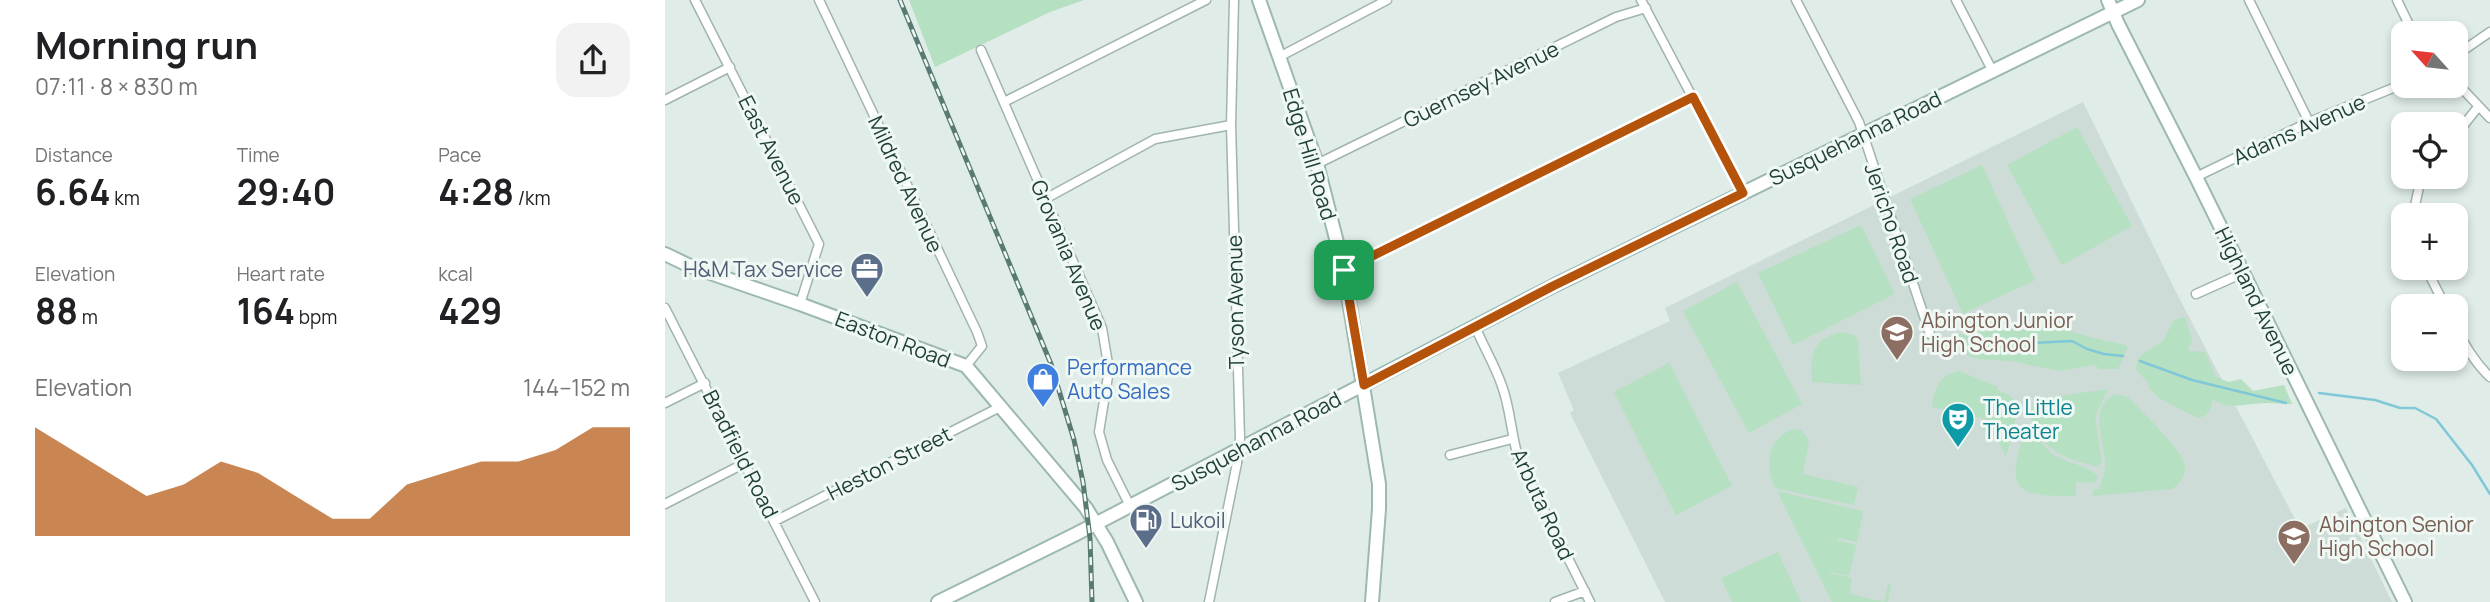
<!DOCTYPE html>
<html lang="en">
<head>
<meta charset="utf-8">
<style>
  body { margin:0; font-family:Manrope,sans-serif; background:#f2f2f2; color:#202124; height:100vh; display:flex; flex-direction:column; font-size:26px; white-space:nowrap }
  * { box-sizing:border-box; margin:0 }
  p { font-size:23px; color:#757577 }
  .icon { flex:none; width:38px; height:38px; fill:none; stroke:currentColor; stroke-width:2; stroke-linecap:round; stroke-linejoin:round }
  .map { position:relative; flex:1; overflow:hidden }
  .details { display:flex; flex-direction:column; background:#fff; width:665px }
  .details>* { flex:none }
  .needle { width:46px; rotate:297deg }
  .controls { position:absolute; left:1726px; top:21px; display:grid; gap:14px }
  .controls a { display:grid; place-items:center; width:77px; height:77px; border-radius:14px; background:#fff; box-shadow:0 4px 10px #0003; font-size:35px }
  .pin { position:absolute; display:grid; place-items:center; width:60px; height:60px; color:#fff; margin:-30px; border-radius:14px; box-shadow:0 4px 10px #0006 }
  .round { display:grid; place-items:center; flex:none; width:74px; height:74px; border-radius:21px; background:#f2f2f2 }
  .headline { display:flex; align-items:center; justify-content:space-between; height:119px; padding:0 35px }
  h1 { font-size:38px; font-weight:700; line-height:52px }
  .figures { display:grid; grid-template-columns:repeat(3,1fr); gap:10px; height:119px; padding:7px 35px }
  .figures div { display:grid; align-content:center }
  .figures b { font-size:35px; font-weight:700 }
  .figures small { font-size:19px; font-weight:400 }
  .figures p { font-size:19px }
  .chart { height:196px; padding:14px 35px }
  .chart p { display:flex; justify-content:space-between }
  .chart svg { width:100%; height:126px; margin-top:7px; fill:#b45309; opacity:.7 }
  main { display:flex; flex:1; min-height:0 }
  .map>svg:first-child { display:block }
</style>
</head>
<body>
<main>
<section class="details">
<div class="headline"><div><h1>Morning run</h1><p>07:11 · 8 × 830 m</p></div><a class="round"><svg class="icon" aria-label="share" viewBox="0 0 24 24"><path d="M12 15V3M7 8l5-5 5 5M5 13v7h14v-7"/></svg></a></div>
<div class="figures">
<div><p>Distance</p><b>6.64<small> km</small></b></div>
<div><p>Time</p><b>29:40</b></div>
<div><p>Pace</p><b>4:28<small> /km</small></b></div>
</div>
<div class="figures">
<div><p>Elevation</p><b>88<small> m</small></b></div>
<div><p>Heart rate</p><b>164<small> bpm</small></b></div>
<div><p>kcal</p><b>429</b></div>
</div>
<div class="chart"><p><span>Elevation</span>144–152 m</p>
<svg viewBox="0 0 160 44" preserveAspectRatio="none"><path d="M0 44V6L10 14L20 22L30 30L40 26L50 18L60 22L70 30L80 38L90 38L100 26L110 22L120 18L130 18L140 14L150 6L160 6V44z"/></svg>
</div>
</section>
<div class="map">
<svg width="1825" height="602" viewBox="0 0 1825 602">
  <rect width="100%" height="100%" fill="#dfece7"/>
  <path fill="#cddcd6" d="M1418,102L1510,290L1635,529L1681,508L1727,602H1000L905,413L909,410L893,373L1005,321L1000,308Z"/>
  <path fill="#b5e0c2" d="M244,0H419L385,12L270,67Z
    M1412,127L1467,226L1397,265L1342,165Z
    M1317,165L1370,280L1298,314L1245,199Z
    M1196,225L1230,294L1128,345L1093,273Z
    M1072,282L1137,404L1084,433L1018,311Z
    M1520,317L1527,339L1523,351L1540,352L1551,377L1564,382L1576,379L1588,391L1619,385L1627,404C1617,404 1607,403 1598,403C1579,404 1567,410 1548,400C1545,410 1544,416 1532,418L1494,398L1483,387L1484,384L1470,368L1475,356L1498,341L1509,320Z
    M1378,325C1396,327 1411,333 1429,338C1440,341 1451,342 1462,346V349L1453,369H1435L1430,365L1394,371L1347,361L1313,359L1291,351L1284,341L1290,335Z
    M1177,332L1189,335L1193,340L1196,385L1147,382C1145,355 1147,338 1177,332Z
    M1004,363L1067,486L1011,515L949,392Z
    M1294,371L1333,387L1332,390C1339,393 1347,395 1350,402C1355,413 1344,445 1341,457L1331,436L1318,430L1320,419L1267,407C1270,387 1274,375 1294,371Z
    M1443,389L1430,416L1437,463L1431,466C1405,461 1381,451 1369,427C1367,421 1366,415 1364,411L1370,403L1380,398Z
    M1451,394L1463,397C1475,410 1518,450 1520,466C1521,476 1514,484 1507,489L1427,496L1429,489H1434C1437,480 1441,470 1440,461C1439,439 1423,406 1451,394Z
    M1361,423L1365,425C1372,437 1379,449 1391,456C1406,464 1420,465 1433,476L1430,483L1411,482V496C1338,497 1345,484 1361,423Z
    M1128,429L1136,430L1144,440L1138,474L1193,487L1189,505L1110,488C1100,466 1101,440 1128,429Z
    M1112,491L1198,511L1192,542L1173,538L1172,540L1191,545L1184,576L1166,572L1167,566L1165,573L1187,578L1185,594L1219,602L1223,584H1226L1223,602H1167Z
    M1113,552L1136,602H1067L1056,578Z"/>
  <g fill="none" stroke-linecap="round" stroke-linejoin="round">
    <path stroke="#80c7d8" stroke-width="2.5" d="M1317,339L1366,343L1407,341L1422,349L1439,354L1458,356
      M1475,361L1527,380L1621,403
      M1654,393L1710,400L1735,408H1750L1771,419L1807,465L1825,494"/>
    <defs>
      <path id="street" d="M30,0L154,244L135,304
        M154,0L312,332L317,346L301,366
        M569,0L566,125L575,438
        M976,0L1078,193
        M1131,0L1194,122L1265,334
        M1291,0L1327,70
        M1584,0L1644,122
        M1732,0L1748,33
        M316,50L437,328L444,370L434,432L442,460L465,506
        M1790,56L1825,32
        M614,57L722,0
        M1790,81L1825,118
        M0,100L65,67
        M339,102L541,0
        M1790,136L1813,107
        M652,164L951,17L981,8
        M1531,177L1644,122L1738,84
        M380,199L490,139L566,125
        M1748,215L1754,187L1759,177
        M1761,268L1780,306
        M679,270L1028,97
        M1531,294L1578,273
        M0,308L150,602
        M810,326C818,346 830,365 837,386C846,410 846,436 854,460L925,602
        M1790,327C1800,345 1810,363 1825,377
        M0,403L40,383
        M785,455L847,439
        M0,504L80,463
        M110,521L337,406
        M544,602L572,463
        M890,602L920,591"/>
      <path id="secondary" d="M594,0L652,164L679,270L714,484V509L707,602
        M1443,0L1453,24L1531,177L1740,602
        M0,254L25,266L135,304L301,366L421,508L442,542L471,602
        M273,602L411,534L888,286L1473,0"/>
    </defs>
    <use href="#street" stroke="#a1b4af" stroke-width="11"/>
    <use href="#secondary" stroke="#9cb9b0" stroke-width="16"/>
    <use href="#street" stroke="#fff" stroke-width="8"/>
    <use href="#secondary" stroke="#fff" stroke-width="12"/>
    <defs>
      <path id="rail" d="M235,0L386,364L409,440L418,482L425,538L427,602"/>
    </defs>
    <use href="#rail" stroke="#587a72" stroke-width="5"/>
    <use href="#rail" stroke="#f0f8f4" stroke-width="2.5" stroke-dasharray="8" stroke-linecap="butt"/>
    <defs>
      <path id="street-bridge" d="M572,463L575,438"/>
    </defs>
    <use href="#street-bridge" stroke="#a1b4af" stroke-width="11" stroke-linecap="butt"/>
    <use href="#street-bridge" stroke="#fff" stroke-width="8"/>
  </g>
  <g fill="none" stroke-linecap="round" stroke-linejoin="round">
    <defs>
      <path id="route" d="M1028,97L1078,193L888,286L699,385L679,270Z"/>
    </defs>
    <use href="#route" stroke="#fff" stroke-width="14"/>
    <use href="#route" stroke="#b45309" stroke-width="9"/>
  </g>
  <defs>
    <symbol id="office-pin" viewBox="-11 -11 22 30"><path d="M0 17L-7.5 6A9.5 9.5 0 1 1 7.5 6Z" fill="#5c6f8a" stroke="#f0f8f4"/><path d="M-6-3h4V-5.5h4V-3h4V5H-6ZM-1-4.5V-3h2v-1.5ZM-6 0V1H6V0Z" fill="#fff"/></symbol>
    <symbol id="school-pin" viewBox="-11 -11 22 30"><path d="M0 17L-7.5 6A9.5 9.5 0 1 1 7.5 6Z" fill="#8d6e63" stroke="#f0f8f4"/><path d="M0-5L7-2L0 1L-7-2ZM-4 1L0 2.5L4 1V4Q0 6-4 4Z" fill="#fff"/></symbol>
    <symbol id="shop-pin" viewBox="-11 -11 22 30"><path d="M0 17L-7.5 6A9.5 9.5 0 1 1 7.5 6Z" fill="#3f7fe0" stroke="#f0f8f4"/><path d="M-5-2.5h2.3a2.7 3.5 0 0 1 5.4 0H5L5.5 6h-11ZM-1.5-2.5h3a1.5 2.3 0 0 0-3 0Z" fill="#fff"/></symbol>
    <symbol id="theatre-pin" viewBox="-11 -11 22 30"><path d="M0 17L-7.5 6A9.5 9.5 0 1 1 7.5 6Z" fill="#0f9aa8" stroke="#f0f8f4"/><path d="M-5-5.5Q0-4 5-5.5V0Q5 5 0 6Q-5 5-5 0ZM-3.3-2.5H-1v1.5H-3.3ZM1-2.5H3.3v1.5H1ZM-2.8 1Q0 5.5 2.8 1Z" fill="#fff"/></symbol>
    <symbol id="fuel-pin" viewBox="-11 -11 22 30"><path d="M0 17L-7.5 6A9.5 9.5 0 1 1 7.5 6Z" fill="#5c6f8a" stroke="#f0f8f4"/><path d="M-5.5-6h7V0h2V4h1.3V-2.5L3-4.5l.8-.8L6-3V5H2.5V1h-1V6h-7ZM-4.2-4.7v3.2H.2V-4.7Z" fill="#fff"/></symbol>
  </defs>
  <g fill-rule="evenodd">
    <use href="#office-pin" x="183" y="250" width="38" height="52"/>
    <use href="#school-pin" x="1213" y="313" width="38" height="52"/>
    <use href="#shop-pin" x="359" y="360" width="38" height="52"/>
    <use href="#theatre-pin" x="1274" y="400" width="38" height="52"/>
    <use href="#fuel-pin" x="462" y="501" width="38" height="52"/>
    <use href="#school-pin" x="1610" y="517" width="38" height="52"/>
  </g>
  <g text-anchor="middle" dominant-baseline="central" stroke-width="6" stroke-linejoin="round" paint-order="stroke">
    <g font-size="21" fill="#1e3e37" stroke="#f0f8f4">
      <text transform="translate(816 84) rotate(-26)">Guernsey Avenue</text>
      <text transform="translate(1634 129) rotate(-24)">Adams Avenue</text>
      <text transform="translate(1190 138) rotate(-26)">Susquehanna Road</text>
      <text transform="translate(107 150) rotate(63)">East Avenue</text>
      <text transform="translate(645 154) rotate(73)">Edge Hill Road</text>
      <text transform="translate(241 184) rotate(65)">Mildred Avenue</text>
      <text transform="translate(1227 223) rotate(71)">Jericho Road</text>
      <text transform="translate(404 255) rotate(67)">Grovania Avenue</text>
      <text transform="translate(1592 301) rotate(64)">Highland Avenue</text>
      <text transform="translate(570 302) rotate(-91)">Tyson Avenue</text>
      <text transform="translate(228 339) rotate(21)">Easton Road</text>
      <text transform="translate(591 441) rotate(-28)">Susquehanna Road</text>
      <text transform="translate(76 454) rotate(63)">Bradfield Road</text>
      <text transform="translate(224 463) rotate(-27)">Heston Street</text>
      <text transform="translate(878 504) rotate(65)">Arbuta Road</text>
    </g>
    <g font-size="21" fill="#4e5e75" stroke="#f0f8f4" text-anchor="end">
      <text x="178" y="269">H&amp;M Tax Service</text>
      <text x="505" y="520" text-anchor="start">Lukoil</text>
    </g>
    <g font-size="21" fill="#785e54" stroke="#f0f8f4" text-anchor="start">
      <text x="1256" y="320">Abington Junior<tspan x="1256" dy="24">High School</tspan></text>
      <text x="1654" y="524">Abington Senior<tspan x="1654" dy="24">High School</tspan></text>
    </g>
    <g font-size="21" fill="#366cbe" stroke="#f0f8f4" text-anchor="start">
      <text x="402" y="367">Performance<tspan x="402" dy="24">Auto Sales</tspan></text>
    </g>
    <g font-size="21" fill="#0d838f" stroke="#f0f8f4" text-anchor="start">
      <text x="1318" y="407">The Little<tspan x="1318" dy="24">Theater</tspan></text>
    </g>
  </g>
</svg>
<div class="controls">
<a><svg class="needle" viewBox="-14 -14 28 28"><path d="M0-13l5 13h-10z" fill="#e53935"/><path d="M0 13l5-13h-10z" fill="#757577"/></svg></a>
<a><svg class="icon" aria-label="locate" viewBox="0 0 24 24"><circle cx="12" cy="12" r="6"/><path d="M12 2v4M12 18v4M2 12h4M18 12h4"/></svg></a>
<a>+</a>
<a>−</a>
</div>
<div class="pin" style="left:679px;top:270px;background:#1e9e55"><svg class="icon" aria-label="arrive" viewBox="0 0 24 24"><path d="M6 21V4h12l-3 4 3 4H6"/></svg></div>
</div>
</main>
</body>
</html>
